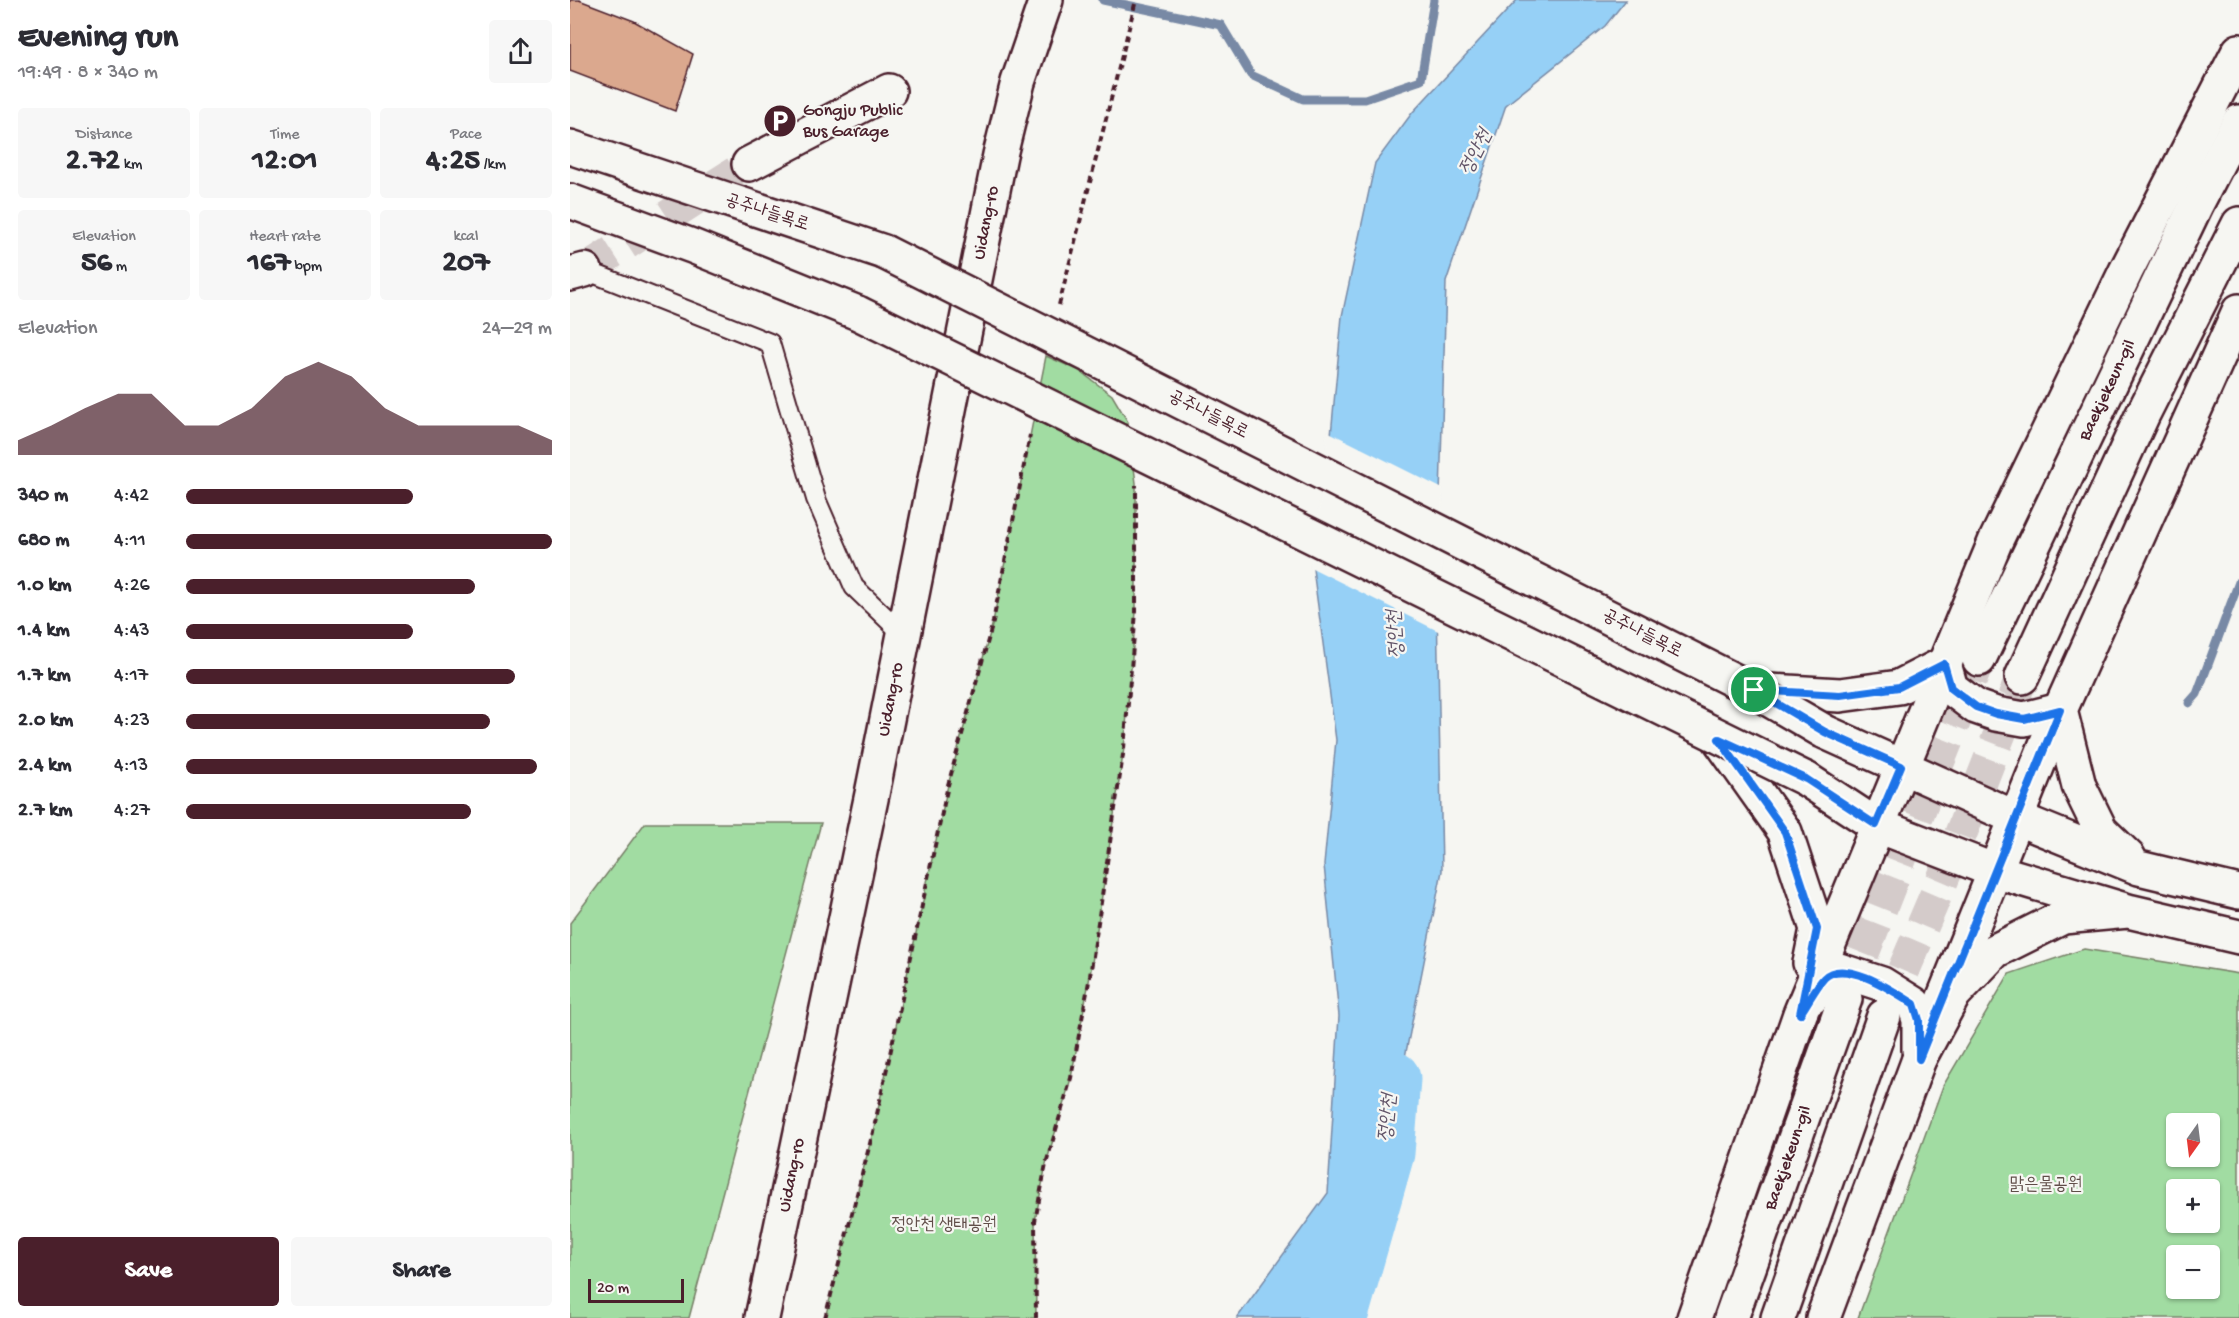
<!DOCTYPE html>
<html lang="en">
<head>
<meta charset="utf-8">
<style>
  body { margin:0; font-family:"Gochi Hand","Poor Story",sans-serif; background:#f7f7f7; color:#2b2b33; height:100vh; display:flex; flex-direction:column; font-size:22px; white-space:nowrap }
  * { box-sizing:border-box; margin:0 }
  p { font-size:20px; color:#7c7c81 }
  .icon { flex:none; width:33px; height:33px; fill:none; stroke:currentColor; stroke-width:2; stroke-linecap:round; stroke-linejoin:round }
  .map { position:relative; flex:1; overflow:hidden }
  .panel { display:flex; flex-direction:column; background:#fff; width:570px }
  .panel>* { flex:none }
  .needle { width:39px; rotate:194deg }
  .tools { position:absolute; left:1596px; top:1113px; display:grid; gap:12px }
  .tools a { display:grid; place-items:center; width:54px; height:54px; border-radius:6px; background:#fff; box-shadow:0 2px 4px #0004; font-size:30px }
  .scale { position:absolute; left:18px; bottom:15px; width:96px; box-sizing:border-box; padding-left:6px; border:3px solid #4a1f2b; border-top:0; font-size:16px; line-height:21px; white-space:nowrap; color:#4a1f2b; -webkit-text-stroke:4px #f6f6f2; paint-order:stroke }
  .pin { position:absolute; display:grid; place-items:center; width:51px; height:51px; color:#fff; margin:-26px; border:3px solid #fff; border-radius:50%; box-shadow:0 2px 6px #0007 }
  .round { display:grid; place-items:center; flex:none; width:63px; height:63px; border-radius:6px; background:#f7f7f7 }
  .headline { display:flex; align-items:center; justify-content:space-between; height:102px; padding:0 18px }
  h1 { font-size:33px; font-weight:800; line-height:45px }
  .metrics { display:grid; grid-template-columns:repeat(3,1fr); gap:9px; height:102px; padding:6px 18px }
  .metrics div { display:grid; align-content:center; border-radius:6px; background:#f7f7f7; text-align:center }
  .metrics b { font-size:30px; font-weight:800 }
  .metrics small { font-size:16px; font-weight:400 }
  .metrics p { font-size:16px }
  .chart { height:168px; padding:12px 18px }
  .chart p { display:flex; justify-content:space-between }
  .chart svg { width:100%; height:108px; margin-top:6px; fill:#4a1f2b; opacity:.7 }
  .cta { display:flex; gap:12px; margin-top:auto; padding:12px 18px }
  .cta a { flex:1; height:69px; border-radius:6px; background:#4a1f2b; color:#fff; font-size:24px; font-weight:800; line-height:69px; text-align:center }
  .cta a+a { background:#f7f7f7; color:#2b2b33 }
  ul { padding:0 18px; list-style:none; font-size:20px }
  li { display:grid; grid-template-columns:96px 72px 1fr; align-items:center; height:45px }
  li i { height:15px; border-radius:8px; background:#4a1f2b }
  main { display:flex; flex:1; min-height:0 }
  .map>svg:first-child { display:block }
</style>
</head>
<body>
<main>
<section class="panel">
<div class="headline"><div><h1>Evening run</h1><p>19:49 · 8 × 340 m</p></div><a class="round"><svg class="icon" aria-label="share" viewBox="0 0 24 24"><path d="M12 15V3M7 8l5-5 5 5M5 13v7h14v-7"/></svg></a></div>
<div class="metrics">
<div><p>Distance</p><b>2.72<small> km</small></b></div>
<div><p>Time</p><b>12:01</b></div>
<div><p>Pace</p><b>4:25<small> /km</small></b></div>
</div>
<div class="metrics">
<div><p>Elevation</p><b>56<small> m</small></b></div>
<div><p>Heart rate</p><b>167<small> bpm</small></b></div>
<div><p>kcal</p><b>207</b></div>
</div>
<div class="chart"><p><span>Elevation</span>24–29 m</p>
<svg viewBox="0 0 160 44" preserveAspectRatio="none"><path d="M0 44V38L10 32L20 25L30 19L40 19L50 32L60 32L70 25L80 12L90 6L100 12L110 25L120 32L130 32L140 32L150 32L160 38V44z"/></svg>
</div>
<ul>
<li><b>340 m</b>4:42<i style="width:62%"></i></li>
<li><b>680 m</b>4:11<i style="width:100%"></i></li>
<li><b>1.0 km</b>4:26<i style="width:79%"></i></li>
<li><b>1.4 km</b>4:43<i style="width:62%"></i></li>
<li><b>1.7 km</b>4:17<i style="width:90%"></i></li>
<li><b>2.0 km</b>4:23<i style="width:83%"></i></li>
<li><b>2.4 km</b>4:13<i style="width:96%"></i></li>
<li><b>2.7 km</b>4:27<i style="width:78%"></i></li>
</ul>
<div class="cta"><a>Save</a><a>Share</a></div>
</section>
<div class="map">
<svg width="1669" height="1318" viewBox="0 0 1669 1318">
  <rect width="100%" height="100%" fill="#f6f6f2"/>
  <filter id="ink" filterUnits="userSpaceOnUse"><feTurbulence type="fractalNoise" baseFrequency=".0167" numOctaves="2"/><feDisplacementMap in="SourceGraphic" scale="12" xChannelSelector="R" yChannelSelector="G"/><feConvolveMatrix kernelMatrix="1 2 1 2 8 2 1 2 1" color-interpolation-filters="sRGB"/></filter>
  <g filter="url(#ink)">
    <path fill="#a1dca2" stroke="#767e66" stroke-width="1.5" fill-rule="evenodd" d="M476,356L508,370L542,395L558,422L566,483V612L554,748L520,976L501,1078L476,1164L465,1221L466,1318H255L304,1128L378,785L423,622Z
      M75,823H251L119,1318H0V923Z
      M1514,949L1669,974V1318H1288L1373,1086L1439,974ZM1606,1124H1640V1156H1606ZM1606,1190H1640V1222H1606ZM1606,1256H1640V1288H1606Z"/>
    <path fill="#96d0f6" stroke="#7889a5" stroke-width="1.5" d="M947,0H1056L1035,26L936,105L876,282L867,604L872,871L816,1153L771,1311L765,1318H667L758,1193L769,1016L754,865L766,740L743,569L758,468L772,316L805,163L842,113Z"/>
    <path fill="#f6f6f2" d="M757,431L873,489L870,632L740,567L755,468Z"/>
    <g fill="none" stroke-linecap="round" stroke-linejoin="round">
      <path stroke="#7889a5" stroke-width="9" d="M533,0L651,25L681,75L733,99H795L851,80L864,0
        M1619,703L1627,694L1669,582"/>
      <path stroke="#96d0f6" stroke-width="57" d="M765,1318L771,1311L816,1153L822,1079"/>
    </g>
    <path fill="#dba88e" stroke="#4a1f2b" stroke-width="1.5" d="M0,0H9L64,21L123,54L105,111L0,71Z"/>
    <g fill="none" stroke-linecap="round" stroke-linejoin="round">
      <path stroke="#d4cbca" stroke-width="33" stroke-dasharray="33 16" stroke-linecap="butt" d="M15,270L179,164
        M1275,999L1409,659
        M1314,1016L1377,869L1452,677"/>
      <defs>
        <path id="lane" d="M15,270L200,343L246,499L284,587L334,635"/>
        <g id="secondary">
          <path d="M0,147L314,252"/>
          <path d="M179,164L319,91"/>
          <path d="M0,201L122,246L288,313"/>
          <path d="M0,274L15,270"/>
          <path id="s1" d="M1409,659L1626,205L1669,122"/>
          <path d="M1452,677L1572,416L1669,224"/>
          <path d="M1183,690L1270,695L1329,687L1374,664L1381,688L1406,707L1426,714L1454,719L1490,710"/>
          <path d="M1255,732L1446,818"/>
          <path d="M1149,739L1215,832L1247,929L1240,963"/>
          <path d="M1236,779L1306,825L1425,871"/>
          <path d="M1241,998L1255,977L1269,970L1312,984L1344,1004L1349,1020V1050"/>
          <path id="s2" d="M192,1318L302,794L430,155L448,82L476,0"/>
          <path d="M1124,1318L1230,1014L1425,542L1556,271L1669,51"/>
          <path id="s3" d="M1161,1318L1275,999"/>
          <path d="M1208,1318L1314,1016"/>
          <path d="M1253,1318L1349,1059L1490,710L1669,311"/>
        </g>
        <path id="highway" d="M1490,710L1509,786L1531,831L1559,858
          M1446,818L1569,868L1669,892
          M1425,871L1558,911L1669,937
          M1349,1059L1384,994L1425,951L1493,917L1558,911"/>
      </defs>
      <use href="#lane" stroke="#4a1f2b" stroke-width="22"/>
      <use href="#secondary" stroke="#4a1f2b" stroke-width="38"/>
      <use href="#highway" stroke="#4a1f2b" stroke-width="38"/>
      <path stroke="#4a1f2b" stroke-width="4" stroke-dasharray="6 4.5" stroke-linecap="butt" d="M489,305L566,0
        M255,1318L304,1128L378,785L423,622L460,435
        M466,1318L465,1221L476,1164L501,1078L520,976L554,748L566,612V485"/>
      <use href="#lane" stroke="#f6f6f2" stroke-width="18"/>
      <use href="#secondary" stroke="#f6f6f2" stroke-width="33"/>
      <use href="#highway" stroke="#f6f6f2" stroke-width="33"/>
      <defs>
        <path id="secondary-bridge" d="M314,252L1183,690L1255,732
          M288,313L1236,779"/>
      </defs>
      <use href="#secondary-bridge" stroke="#4a1f2b" stroke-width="38" stroke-linecap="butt"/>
      <use href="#secondary-bridge" stroke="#f6f6f2" stroke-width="33"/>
    </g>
  </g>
  <g fill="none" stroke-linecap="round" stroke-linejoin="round" filter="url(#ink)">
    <defs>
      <path id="route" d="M1374,664L1381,688L1406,707L1426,714L1454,719L1490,710L1349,1059V1020L1344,1004C1325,992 1274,957 1254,978C1245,988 1238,1003 1230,1014L1247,929L1215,832L1149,739L1236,779L1306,825L1331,766L1255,732L1184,690L1270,695L1329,687Z"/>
    </defs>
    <use href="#route" stroke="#fff" stroke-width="12"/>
    <use href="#route" stroke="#1a73e8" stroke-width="8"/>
  </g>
  <defs>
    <symbol id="parking-disc" viewBox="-11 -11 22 22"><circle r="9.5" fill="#4a1f2b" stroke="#f6f6f2"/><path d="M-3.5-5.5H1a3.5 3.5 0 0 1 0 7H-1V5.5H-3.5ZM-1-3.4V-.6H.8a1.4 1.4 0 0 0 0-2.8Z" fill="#fff"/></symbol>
  </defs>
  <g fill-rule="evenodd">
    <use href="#parking-disc" x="191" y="102" width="38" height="38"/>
  </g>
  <g text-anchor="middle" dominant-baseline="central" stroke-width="4.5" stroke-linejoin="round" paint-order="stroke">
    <g font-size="18" fill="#4a1f2b" stroke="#f6f6f2" text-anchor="start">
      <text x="233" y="111">Gongju Public<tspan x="233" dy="21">Bus Garage</tspan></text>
    </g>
    <g font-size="18" fill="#4a1f2b" stroke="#f6f6f2">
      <text transform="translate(197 213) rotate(18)">공주나들목로</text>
      <text stroke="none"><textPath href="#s2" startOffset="1118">Uidang-ro</textPath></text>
      <text stroke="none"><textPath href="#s1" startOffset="298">Baekjekeun-gil</textPath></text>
      <text transform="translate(638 415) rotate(27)">공주나들목로</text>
      <text transform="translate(1072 634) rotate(27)">공주나들목로</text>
      <text stroke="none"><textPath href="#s2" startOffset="632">Uidang-ro</textPath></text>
      <text stroke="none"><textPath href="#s3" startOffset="170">Baekjekeun-gil</textPath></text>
      <text stroke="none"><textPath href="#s2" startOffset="146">Uidang-ro</textPath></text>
    </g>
    <g font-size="18" fill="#604e49" stroke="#f6f6f2">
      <text x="1476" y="1185">맑은물공원</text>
      <text x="374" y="1225">정안천 생태공원</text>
    </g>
    <g font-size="20" font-style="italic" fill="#615468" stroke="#f6f6f2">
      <text transform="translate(907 153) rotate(-63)">정안천</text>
      <text transform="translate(827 634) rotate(-94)">정안천</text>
      <text transform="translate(819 1118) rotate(-85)">정안천</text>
    </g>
  </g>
</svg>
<div class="tools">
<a><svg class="needle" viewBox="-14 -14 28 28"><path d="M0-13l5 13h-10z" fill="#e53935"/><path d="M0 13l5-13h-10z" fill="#7c7c81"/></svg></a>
<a>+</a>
<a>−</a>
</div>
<div class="scale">20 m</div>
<div class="pin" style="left:1184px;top:690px;background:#1e9e55"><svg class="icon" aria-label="arrive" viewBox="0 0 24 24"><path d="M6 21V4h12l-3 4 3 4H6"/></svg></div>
</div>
</main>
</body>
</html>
